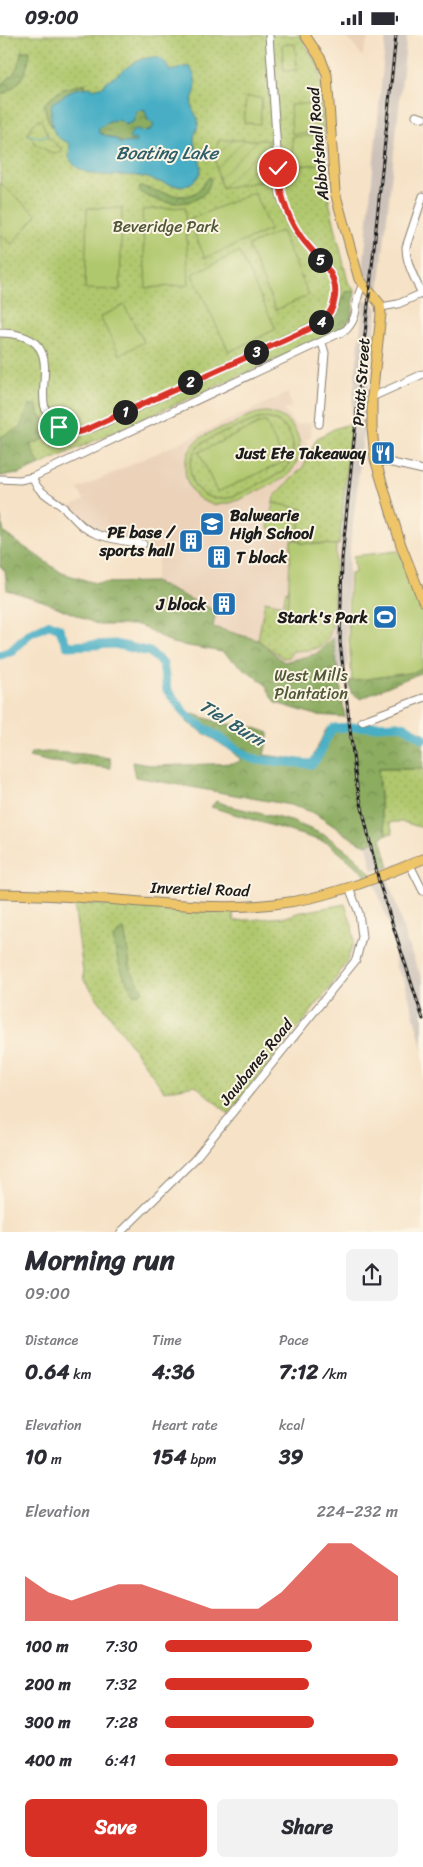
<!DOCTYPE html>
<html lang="en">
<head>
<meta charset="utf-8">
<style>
  body { margin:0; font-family:Sriracha,sans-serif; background:#f2f2f3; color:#2b2b33; height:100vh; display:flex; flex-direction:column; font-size:19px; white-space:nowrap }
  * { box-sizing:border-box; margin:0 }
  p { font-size:16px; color:#7c7c81 }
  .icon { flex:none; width:28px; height:28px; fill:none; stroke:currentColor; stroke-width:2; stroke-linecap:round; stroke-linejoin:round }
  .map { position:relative; height:1197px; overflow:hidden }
  .drawer { display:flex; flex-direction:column; background:#fff; flex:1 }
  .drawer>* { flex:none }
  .pin { position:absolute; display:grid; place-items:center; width:42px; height:42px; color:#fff; margin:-21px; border:2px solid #fff; border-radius:50%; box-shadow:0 1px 5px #0007 }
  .km { position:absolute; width:25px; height:25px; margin:-12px; border-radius:50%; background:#222; color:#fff; font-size:14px; line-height:25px; text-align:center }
  .round { display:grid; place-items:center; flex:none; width:52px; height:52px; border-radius:8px; background:#f2f2f3 }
  .head { display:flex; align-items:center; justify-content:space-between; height:85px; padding:0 25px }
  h1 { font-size:28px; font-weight:700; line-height:38px }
  .figures { display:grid; grid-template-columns:repeat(3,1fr); gap:8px; height:85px; padding:5px 25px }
  .figures div { display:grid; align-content:center }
  .figures b { font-size:21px; font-weight:700 }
  .figures small { font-size:14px; font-weight:400 }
  .figures p { font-size:14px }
  .chart { height:140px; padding:10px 25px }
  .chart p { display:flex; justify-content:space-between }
  .chart svg { width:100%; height:90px; margin-top:5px; fill:#d93025; opacity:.7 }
  .cta { display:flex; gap:10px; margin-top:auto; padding:10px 25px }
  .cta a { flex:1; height:58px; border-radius:8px; background:#d93025; color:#fff; font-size:20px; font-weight:700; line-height:58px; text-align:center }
  .cta a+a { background:#f2f2f3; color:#2b2b33 }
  ul { padding:0 25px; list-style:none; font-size:16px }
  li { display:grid; grid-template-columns:80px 60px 1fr; align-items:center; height:38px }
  li i { height:12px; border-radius:6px; background:#d93025 }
  .status { display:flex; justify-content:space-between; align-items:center; height:35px; padding:0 25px; background:#fff; direction:ltr }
  .status svg { height:14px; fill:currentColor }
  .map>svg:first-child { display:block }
</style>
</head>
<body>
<div class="status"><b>09:00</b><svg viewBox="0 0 49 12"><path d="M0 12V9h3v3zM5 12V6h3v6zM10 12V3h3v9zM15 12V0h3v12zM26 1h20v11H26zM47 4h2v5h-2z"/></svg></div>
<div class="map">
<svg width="423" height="1197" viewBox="0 0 423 1197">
  <defs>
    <pattern id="grass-dots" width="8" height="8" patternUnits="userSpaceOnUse" patternTransform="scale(1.25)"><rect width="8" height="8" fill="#b0c86d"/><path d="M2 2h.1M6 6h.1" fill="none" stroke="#97ab5e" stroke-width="1.8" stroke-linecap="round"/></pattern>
    <pattern id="forest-crowns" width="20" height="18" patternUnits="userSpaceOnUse" patternTransform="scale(1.25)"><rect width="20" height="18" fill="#8cac60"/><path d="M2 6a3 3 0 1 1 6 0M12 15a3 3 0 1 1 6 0" fill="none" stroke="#728b4e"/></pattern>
    <pattern id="wetland-marsh" width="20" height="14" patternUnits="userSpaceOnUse" patternTransform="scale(1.25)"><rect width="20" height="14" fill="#b0c86d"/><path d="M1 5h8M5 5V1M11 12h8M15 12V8" fill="none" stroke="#97ab5e"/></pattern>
    <pattern id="garden-furrows" width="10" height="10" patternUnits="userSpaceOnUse" patternTransform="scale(1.25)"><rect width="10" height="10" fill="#b0c86d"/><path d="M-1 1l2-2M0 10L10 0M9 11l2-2" fill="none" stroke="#97ab5e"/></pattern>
  </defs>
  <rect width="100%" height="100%" fill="#fcf5e5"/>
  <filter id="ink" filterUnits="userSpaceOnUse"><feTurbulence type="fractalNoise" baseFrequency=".02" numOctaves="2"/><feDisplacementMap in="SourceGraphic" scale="10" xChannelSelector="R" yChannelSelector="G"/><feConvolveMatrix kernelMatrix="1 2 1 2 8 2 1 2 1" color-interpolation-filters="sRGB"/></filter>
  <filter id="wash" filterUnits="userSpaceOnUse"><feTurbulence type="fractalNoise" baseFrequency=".0096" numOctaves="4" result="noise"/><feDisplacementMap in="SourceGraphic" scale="20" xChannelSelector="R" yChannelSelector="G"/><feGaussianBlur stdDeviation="1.12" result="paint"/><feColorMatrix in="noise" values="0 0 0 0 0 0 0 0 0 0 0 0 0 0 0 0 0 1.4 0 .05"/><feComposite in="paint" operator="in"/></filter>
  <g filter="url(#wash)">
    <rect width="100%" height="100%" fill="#f6e2c6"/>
    <path fill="#ebd2b9" d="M343,0H369L362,21L355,11Z
      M288,358L291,372L284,376L296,390L311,387V402L305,405L310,416L317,403L336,393L351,390L339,505L333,603L316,619L284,627L258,605L213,592L215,575L154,547L159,521L144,506L116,503L91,494L78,485L68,472L84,465L78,454Z"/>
    <path fill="#cdc2b9" d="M386,0H407L379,255L366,243L363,236Z
      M364,264L375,270L377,275L365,381H361V385H365L349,522L346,590L348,632L338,634L333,603V588L351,384H354V381L351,380Z
      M365,803L375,804L382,834L373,836Z
      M388,843L408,910L423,946V1015L404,944L396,933L391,894L374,849Z"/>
    <path fill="url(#grass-dots)" stroke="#667244" d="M0,0H300L320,34L329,166L348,247L355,256L351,284L338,297L40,430L19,439L0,441Z
      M266,383C295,388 302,420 281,438C269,444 234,464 222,464C211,464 202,460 195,451C187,438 189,420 201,409C213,400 242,391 257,384Z
      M346,390H351L339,510L300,508V504L291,503L293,498L298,499L303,474L273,468L274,462L303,432L317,403L336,393Z
      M286,556L288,557L287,579L333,581C331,611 321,615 293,616L289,622L283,623L258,605L265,566L283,570Z
      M378,734H423V793L403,787H390L393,798L387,799L381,777Z
      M74,868L233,878L234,886L286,882L297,878L345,869L352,890L354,906L348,924L330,953L229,1079L195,1050L164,1056L84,945Z"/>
    <path fill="url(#forest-crowns)" stroke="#54643e" d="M21,16H30C28,37 20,52 0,60V50C13,42 20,32 21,16Z
      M85,48L86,53C69,55 62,62 51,73L52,93L47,82L44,69L61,55Z
      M141,75L145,76L154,90C151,94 147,97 142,97L135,104L136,107L119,108L118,105L99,98V94C103,89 113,85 120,85L125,90L133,87L137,76Z
      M209,142L211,143C208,176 158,172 139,156L140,151C154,155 182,166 195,158C200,154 205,147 209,142Z
      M355,256C352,280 354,289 329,301L324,289L336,280L346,257Z
      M36,369L39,379L55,399L30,410L40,430L19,439L0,441V402L21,392L29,371Z
      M0,480L4,498L62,538L95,548L154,547L216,576L213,592L258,605L284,627L316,619L333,603L345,682L316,680L276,668L264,648L222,617L172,608L139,590H99L43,566L7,555L5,536L0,531Z
      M423,632V637L384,653L361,664L351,658L349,646L414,637Z
      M193,679L224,689L246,690L269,698L264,720L311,726L326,694L333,692L393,687L408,690L423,698V734H378L381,777L387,799L381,803L389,832L382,834L375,806L366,810L353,804L314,778L290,770L135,742L132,727L156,731L236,728L241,725L230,715L185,686Z
      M48,717L84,719L110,723L111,733L50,727L29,722L32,718Z
      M216,766L230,771L291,786L327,801L355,822L371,839L366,842L364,838L328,808L211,772Z
      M124,894L131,935L143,956L134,960C122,940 117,926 113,903Z"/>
    <path fill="url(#wetland-marsh)" stroke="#667244" d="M37,85H41L49,103L62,114V117L54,119L35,109L32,102L28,100L30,93Z"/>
    <path fill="url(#garden-furrows)" stroke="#667244" d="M219,105H268L270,145L222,153C216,134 213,125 219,105Z"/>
    <path fill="#b0c86d" stroke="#667244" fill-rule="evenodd" d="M295,9L297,35L284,36L282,10Z
      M246,62L262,63L260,89L244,88Z
      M319,68L321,97L292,99L290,70Z
      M321,100L323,129L294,131L292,102Z
      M0,148L37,180L12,209L0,199Z
      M254,157L270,195L205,223L189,185Z
      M185,172L189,250L146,253L142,175Z
      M87,173H122L120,255L85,254Z
      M281,196L309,260L276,275L248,211Z
      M239,217L276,294L229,317L192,239Z
      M124,270L144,307L120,320L100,282Z
      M267,377C302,383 310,420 285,443C270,450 239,467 225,469C189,475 172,431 197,406C205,398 220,394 231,390C242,384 254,377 267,377ZM266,383C295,387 302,420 281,438C268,444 234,464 222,464C211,464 201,460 195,451C187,438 189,420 201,409C213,400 242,391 257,384Z
      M265,386L284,427L217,457L199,417Z
      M273,468L303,474L298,499L268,493Z
      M291,505H300V508L336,510L333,581L287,579Z
      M398,516L404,526L423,577V632L414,637L352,646L348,588L350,539L355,538L353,521Z"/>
    <path fill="#46aec5" stroke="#316570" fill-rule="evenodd" d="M154,22C162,23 166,27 169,35C176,37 182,30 190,32C195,40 197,48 195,57C193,62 191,66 192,72C194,78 199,83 198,89C198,94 194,99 194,104C194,117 208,132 196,144C181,160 156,143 138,141C117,138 80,147 69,122L70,109C66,106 63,106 59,103C50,97 50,77 52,68L75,54L91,52L92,54L104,51L105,47C125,38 129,24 154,22ZM141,75L145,76L148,85L154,90C150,97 144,99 138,94L133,95L129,102L130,105L135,104L136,107L119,108L118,105L99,98V94C103,89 113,85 120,85L125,90L133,87L137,76Z"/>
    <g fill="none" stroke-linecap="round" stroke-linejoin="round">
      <path stroke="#46aec5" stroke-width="1" d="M28,100L41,102L48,100"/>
      <path stroke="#46aec5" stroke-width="9" d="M0,620L11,616L29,599L50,589L59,593L67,611L115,609L150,617L163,629L167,655L188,682L248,722L257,725L312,729C323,719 324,703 333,693L398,690L406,692L423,704"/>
    </g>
  </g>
  <g filter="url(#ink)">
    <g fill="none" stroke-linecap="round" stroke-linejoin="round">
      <defs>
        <path id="minor" d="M416,81L423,83
          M422,259C415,244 406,229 406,212L423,161
          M381,272L398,269L423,258
          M0,298C16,298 36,302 42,318C51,340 32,371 57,391C73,403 87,395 104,388L309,293C322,287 331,281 335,267C342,238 315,221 300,201C291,188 284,173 280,158L269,0
          M372,362L423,339
          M319,389L325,318L322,308
          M375,424L423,435
          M33,442C35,457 55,464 65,474C75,483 81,493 94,498C110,505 126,506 143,509
          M0,444L20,445L33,442L346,295C362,278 352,266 363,250
          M362,686L423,663
          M410,830L423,856
          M121,1197L194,1125L356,925L362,902L359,878L349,852"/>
        <path id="major" d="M305,0L321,24L327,40L335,157L359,244L380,269L381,279L372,362V392L375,424L401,510L423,566
          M0,859C52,859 104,864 156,868C196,871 234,874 274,869C326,864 375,844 423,824"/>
      </defs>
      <use href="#minor" stroke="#897f71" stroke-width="9"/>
      <use href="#major" stroke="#897f71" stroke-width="11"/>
      <use href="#minor" stroke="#fff" stroke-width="7"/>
      <use href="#major" stroke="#eec569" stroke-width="9"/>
      <defs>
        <path id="rail" d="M396,0L348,463L342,524L340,607L356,746L379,847L423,984"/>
      </defs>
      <use href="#rail" stroke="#1c1c1c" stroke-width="3"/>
      <use href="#rail" stroke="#fcf5e5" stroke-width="1" stroke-dasharray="4" stroke-linecap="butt"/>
    </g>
  </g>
  <g fill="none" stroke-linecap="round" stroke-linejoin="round" filter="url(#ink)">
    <defs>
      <path id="route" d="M59,392L72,398L83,396L309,294C321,287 331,281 334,267C342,237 313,221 299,199C285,178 280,157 278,133"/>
    </defs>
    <use href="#route" stroke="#fff" stroke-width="10"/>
    <use href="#route" stroke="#d93025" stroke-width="6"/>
  </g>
  <defs>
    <symbol id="restaurant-square" viewBox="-11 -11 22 22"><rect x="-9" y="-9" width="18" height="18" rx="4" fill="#1f6fb2" stroke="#fcf5e5"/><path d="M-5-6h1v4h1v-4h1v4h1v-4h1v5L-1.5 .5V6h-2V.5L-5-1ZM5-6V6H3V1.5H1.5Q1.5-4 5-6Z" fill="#fff"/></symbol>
    <symbol id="school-square" viewBox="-11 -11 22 22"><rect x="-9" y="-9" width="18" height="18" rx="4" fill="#1f6fb2" stroke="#fcf5e5"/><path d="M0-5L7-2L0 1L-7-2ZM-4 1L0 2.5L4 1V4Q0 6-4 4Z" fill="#fff"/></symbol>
    <symbol id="building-square" viewBox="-11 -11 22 22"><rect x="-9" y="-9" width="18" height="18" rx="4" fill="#1f6fb2" stroke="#fcf5e5"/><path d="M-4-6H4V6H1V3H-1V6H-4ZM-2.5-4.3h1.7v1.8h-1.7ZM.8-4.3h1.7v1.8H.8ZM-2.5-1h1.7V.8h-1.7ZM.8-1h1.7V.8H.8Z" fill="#fff"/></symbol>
    <symbol id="stadium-square" viewBox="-11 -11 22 22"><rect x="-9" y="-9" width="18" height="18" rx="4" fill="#1f6fb2" stroke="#fcf5e5"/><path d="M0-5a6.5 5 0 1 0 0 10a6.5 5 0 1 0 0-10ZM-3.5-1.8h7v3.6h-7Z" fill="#fff"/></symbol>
  </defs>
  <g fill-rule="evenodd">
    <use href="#restaurant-square" x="369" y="404" width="28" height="28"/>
    <use href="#school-square" x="198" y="475" width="28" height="28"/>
    <use href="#building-square" x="177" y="492" width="28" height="28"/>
    <use href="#building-square" x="205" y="508" width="28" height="28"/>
    <use href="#building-square" x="210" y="555" width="28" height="28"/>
    <use href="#stadium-square" x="371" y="568" width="28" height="28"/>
  </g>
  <g text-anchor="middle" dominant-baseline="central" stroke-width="4" stroke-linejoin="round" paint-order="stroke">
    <g font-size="16" fill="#1c1c1c" stroke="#fcf5e5">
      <text transform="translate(318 109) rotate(-95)">Abbotshall Road</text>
      <text transform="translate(361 347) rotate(-86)">Pratt Street</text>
      <text transform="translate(200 854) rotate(2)">Invertiel Road</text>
      <text transform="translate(256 1027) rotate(-51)">Jawbanes Road</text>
    </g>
    <g font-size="16" fill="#505838" stroke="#fcf5e5">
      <text x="166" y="191">Beveridge Park</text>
      <text x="311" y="640">West Mills<tspan x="311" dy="18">Plantation</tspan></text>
    </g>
    <g font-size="16" font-weight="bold" fill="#1c1c1c" stroke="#fcf5e5" text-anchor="end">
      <text x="366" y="418">Just Ete Takeaway</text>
      <text x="230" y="480" text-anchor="start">Balwearie<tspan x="230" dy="18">High School</tspan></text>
      <text x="174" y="497">PE base /<tspan x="174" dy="18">sports hall</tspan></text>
      <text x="236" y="522" text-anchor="start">T block</text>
      <text x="206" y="569">J block</text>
      <text x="368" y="582">Stark's Park</text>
    </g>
    <g font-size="18" font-style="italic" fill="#2f5e68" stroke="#fcf5e5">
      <text x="167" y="118">Boating Lake</text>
      <text transform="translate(232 688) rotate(32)">Tiel Burn</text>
    </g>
  </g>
</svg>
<div class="pin" style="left:59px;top:392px;background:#1e9e55"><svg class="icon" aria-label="arrive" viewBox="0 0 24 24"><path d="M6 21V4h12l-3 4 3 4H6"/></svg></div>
<div class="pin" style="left:278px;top:133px;background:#d93025"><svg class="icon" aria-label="check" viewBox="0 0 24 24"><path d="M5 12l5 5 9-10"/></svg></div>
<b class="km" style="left:125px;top:377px">1</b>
<b class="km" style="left:190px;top:347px">2</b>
<b class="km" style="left:256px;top:317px">3</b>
<b class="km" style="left:321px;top:287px">4</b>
<b class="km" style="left:320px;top:225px">5</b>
</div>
<section class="drawer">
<div class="head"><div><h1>Morning run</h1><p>09:00</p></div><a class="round"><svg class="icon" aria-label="share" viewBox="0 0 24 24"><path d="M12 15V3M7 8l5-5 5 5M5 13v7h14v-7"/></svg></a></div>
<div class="figures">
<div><p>Distance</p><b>0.64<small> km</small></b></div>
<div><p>Time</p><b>4:36</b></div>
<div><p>Pace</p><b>7:12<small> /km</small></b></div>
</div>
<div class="figures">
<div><p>Elevation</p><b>10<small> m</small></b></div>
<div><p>Heart rate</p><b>154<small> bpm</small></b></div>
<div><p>kcal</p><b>39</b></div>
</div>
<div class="chart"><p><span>Elevation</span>224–232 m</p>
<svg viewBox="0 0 160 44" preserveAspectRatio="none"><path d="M0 44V22L10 30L20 34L30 30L40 26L50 26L60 30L70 34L80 38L90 38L100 38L110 30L120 18L130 6L140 6L150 14L160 22V44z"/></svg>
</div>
<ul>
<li><b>100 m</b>7:30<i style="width:63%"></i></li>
<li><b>200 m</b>7:32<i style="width:62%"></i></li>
<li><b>300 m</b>7:28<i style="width:64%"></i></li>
<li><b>400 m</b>6:41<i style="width:100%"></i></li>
</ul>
<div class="cta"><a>Save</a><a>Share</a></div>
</section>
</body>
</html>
